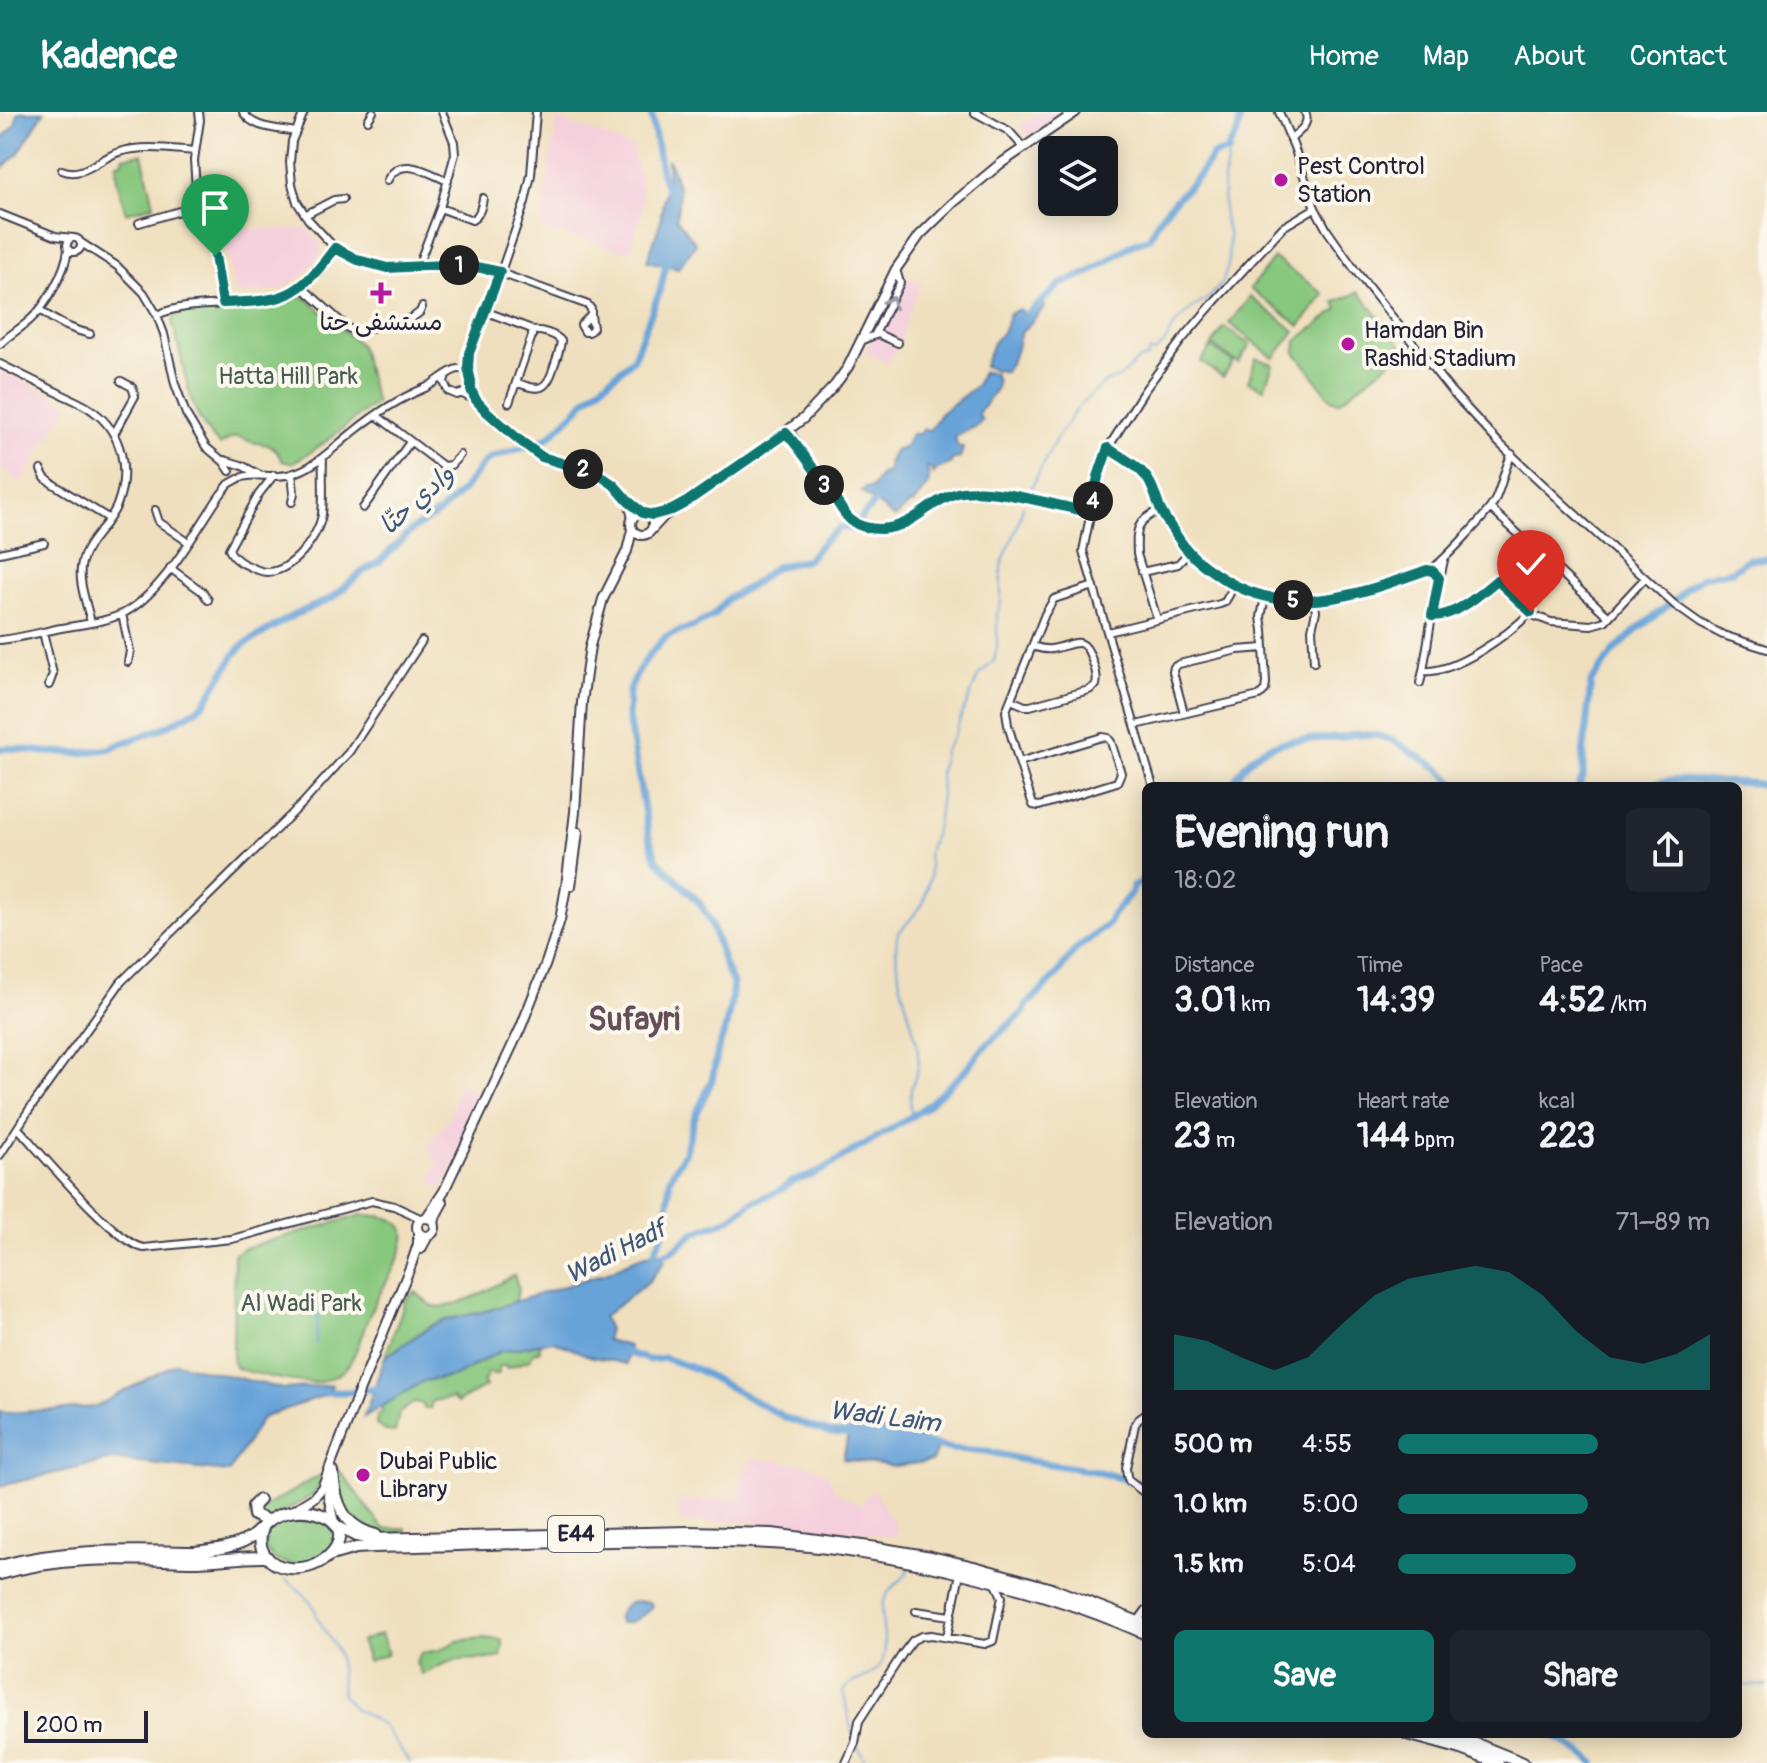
<!DOCTYPE html>
<html lang="en">
<head>
<meta charset="utf-8">
<style>
  body { margin:0; font-family:Pangolin,"Playpen Sans Arabic",sans-serif; background:#20242c; color:#f1f3f6; height:100vh; display:flex; flex-direction:column; font-size:30px; white-space:nowrap }
  * { box-sizing:border-box; margin:0 }
  p { font-size:26px; color:#9ea1a6 }
  .icon { flex:none; width:44px; height:44px; fill:none; stroke:currentColor; stroke-width:2; stroke-linecap:round; stroke-linejoin:round }
  .map { position:relative; flex:1; overflow:hidden }
  .details { position:absolute; left:1142px; top:670px; width:600px; height:956px; display:flex; flex-direction:column; background:#171b24; border-radius:12px; box-shadow:0 4px 20px #0003 }
  .details>* { flex:none }
  .controls { position:absolute; left:1038px; top:24px; display:grid; gap:16px }
  .controls a { display:grid; place-items:center; width:80px; height:80px; border-radius:12px; background:#171b24; box-shadow:0 4px 20px #0003; font-size:40px }
  .scale { position:absolute; left:24px; bottom:20px; width:124px; box-sizing:border-box; padding-left:8px; border:4px solid #22223b; border-top:0; font-size:22px; line-height:28px; white-space:nowrap; color:#22223b; -webkit-text-stroke:6px #fbf7ec; paint-order:stroke }
  .pin { position:absolute; display:grid; place-items:center; width:68px; height:68px; color:#fff; margin:-82px -34px; border-radius:50% 50% 50% 0; rotate:-45deg; box-shadow:0 0 8px #0007 }
  .pin .icon { rotate:45deg }
  .km { position:absolute; width:40px; height:40px; margin:-20px; border-radius:50%; background:#222; color:#fff; font-size:22px; line-height:40px; text-align:center }
  .round { display:grid; place-items:center; flex:none; width:84px; height:84px; border-radius:12px; background:#20242c }
  .overview { display:flex; align-items:center; justify-content:space-between; height:136px; padding:0 32px }
  h1 { font-size:44px; font-weight:800; line-height:60px }
  .stats { display:grid; grid-template-columns:repeat(3,1fr); gap:12px; height:136px; padding:8px 32px }
  .stats div { display:grid; align-content:center }
  .stats b { font-size:34px; font-weight:800 }
  .stats small { font-size:22px; font-weight:400 }
  .stats p { font-size:22px }
  .chart { height:224px; padding:16px 32px }
  .chart p { display:flex; justify-content:space-between }
  .chart svg { width:100%; height:144px; margin-top:8px; fill:#0f766e; opacity:.7 }
  .cta { display:flex; gap:16px; margin-top:auto; padding:16px 32px }
  .cta a { flex:1; height:92px; border-radius:12px; background:#0f766e; color:#fff; font-size:32px; font-weight:800; line-height:92px; text-align:center }
  .cta a+a { background:#20242c; color:#f1f3f6 }
  ul { padding:0 32px; list-style:none; font-size:26px }
  li { display:grid; grid-template-columns:128px 96px 1fr; align-items:center; height:60px }
  li i { height:20px; border-radius:10px; background:#0f766e }
  header { display:flex; align-items:center; gap:48px; box-sizing:border-box; height:112px; padding:0 40px; background:#0f766e; color:#fff }
  header strong { font-size:38px }
  nav { display:flex; gap:44px; margin-inline-start:auto; font-size:28px }
  .map>svg:first-child { display:block }
</style>
</head>
<body>
<header>
<strong>Kadence</strong>
<nav><a>Home</a><a>Map</a><a>About</a><a>Contact</a></nav>
</header>
<div class="map">
<svg width="1767" height="1651" viewBox="0 0 1767 1651">
  <rect width="100%" height="100%" fill="#fbf7ec"/>
  <filter id="ink" filterUnits="userSpaceOnUse"><feTurbulence type="fractalNoise" baseFrequency=".0125" numOctaves="2"/><feDisplacementMap in="SourceGraphic" scale="16" xChannelSelector="R" yChannelSelector="G"/><feConvolveMatrix kernelMatrix="1 2 1 2 8 2 1 2 1" color-interpolation-filters="sRGB"/></filter>
  <filter id="wash" filterUnits="userSpaceOnUse"><feTurbulence type="fractalNoise" baseFrequency=".006" numOctaves="4" result="noise"/><feDisplacementMap in="SourceGraphic" scale="32" xChannelSelector="R" yChannelSelector="G"/><feGaussianBlur stdDeviation="1.8" result="paint"/><feColorMatrix in="noise" values="0 0 0 0 0 0 0 0 0 0 0 0 0 0 0 0 0 1.4 0 .05"/><feComposite in="paint" operator="in"/></filter>
  <g filter="url(#wash)">
    <rect width="100%" height="100%" fill="#efdfbe"/>
    <path fill="#f4cfdc" d="M1041,0H1063L1066,3L1029,26L1019,13Z
      M558,7L633,35L643,86L642,99L629,140L544,118L541,113L549,51Z
      M222,117H307L321,132L322,140L304,162L281,177L266,180L235,181L233,179L231,158Z
      M906,165L921,171L907,206L902,226L888,252L865,240L899,167Z
      M3,259L70,292L21,370L0,356V265Z
      M459,972L485,983L443,1076L430,1071L439,1050L434,1048L428,1033L450,1005Z
      M753,1346L810,1353L828,1363L833,1372L834,1379L862,1393L866,1383L875,1379L897,1418L892,1425L856,1419L742,1410L679,1409L678,1388L738,1387L742,1361Z"/>
    <path fill="#88c77e" stroke="#55745c" stroke-width="2" d="M142,42L154,93L126,101L117,69L116,52L123,49V45Z
      M1274,146L1324,182L1300,214L1250,177Z
      M1359,180L1405,238L1339,290L1331,287L1295,240L1296,229L1338,197L1335,190Z
      M299,185H305L360,233L376,291C349,310 321,337 291,351L282,349C274,334 274,333 257,331C238,329 243,317 220,333C185,303 186,252 172,211L175,204L186,201L276,194Z
      M1250,185L1295,219L1274,246L1229,211Z
      M1224,215L1250,233L1238,251L1212,233Z
      M1211,235L1233,250L1223,265L1201,250Z
      M1256,246L1273,252L1264,277L1248,270Z
      M362,1103C375,1104 394,1103 402,1116C404,1119 405,1124 404,1128C400,1152 380,1178 370,1201C363,1217 359,1237 349,1252C344,1260 332,1267 323,1269C306,1275 257,1262 238,1257L233,1251L234,1142L244,1136Z
      M514,1163L519,1177L515,1190L486,1199L450,1207L431,1214L385,1245L406,1187L416,1180C421,1184 425,1190 431,1193C449,1202 497,1173 514,1163Z
      M540,1232V1238L533,1241L530,1248L507,1256L505,1253L498,1255L499,1261L493,1263L491,1261L486,1262L487,1266L483,1269L486,1274C476,1280 467,1284 457,1291L452,1286L432,1289L430,1297H424L423,1292L415,1290L399,1301L395,1320L386,1319L376,1313L377,1304L382,1301L381,1295L424,1269L455,1264L499,1240Z
      M337,1358L340,1359L381,1414L385,1417L406,1416V1422L371,1425L348,1417L334,1398L332,1387Z
      M324,1361L326,1362L313,1383L257,1415L250,1403L259,1395L261,1397Z
      M303,1405C317,1406 329,1409 336,1421L329,1444L298,1454L275,1448L265,1437L266,1422C277,1411 288,1407 303,1405Z
      M381,1522L388,1542L368,1549L361,1529Z
      M482,1526L502,1528L503,1533L501,1545C487,1549 474,1546 460,1548C446,1549 434,1557 422,1563L416,1550L421,1541L440,1538L457,1529Z"/>
    <path fill="#67a3d8" stroke="#44628a" stroke-width="2" d="M20,0H44L18,42L0,58V28C7,21 19,13 17,2Z
      M667,47C679,69 681,82 676,106L696,132L678,156L647,149L660,111L665,77L668,73Z
      M1043,189L1045,195L1020,222L1016,240L1005,260L984,254L993,231L1005,217L1009,202L1019,197L1024,201H1031L1035,195Z
      M982,260L994,261L997,270L996,277L978,302L982,308L978,313L955,325L957,334L963,336L960,346L953,347L950,352L937,357L933,363L931,357L927,355L929,367L928,372L913,392H909L895,406L861,379L866,376H872L881,362L887,361L889,349L896,337L900,338L906,333L911,322H919L924,317L930,318L940,302L976,274Z
      M659,1139L665,1149L648,1170L603,1205L609,1217L606,1228L629,1234L626,1252L589,1244L553,1229L499,1240L455,1264L424,1269L364,1305L385,1245L431,1214L450,1207L486,1199L608,1160L637,1146Z
      M176,1251L284,1277L332,1273L328,1282L262,1306L229,1360L112,1348L0,1374V1299L6,1301L95,1295Z
      M850,1316L908,1320L937,1336L932,1349L895,1354L843,1347Z
      M634,1489L650,1490L652,1494C644,1504 632,1512 619,1511C615,1501 625,1491 634,1489Z"/>
    <g fill="none" stroke-linecap="round" stroke-linejoin="round">
      <path stroke="#67a3d8" stroke-width="2" d="M1029,380L1056,327L1080,292L1106,270L1119,266L1138,248L1147,246L1149,240H1155L1164,232L1173,215L1191,197L1210,185L1222,171L1228,154L1229,124L1224,105L1223,73L1229,39
        M912,1004L910,994L911,977L919,954L917,931L900,870L896,839L897,823L923,792L930,764L928,740L937,714L941,683L940,660L944,640L955,621L963,600L979,563L994,549L997,535V502L1001,490V454L1019,410L1023,394
        M314,1194L318,1206L316,1232
        M286,1468L303,1481L314,1495L318,1507L335,1535L339,1544L342,1583L355,1597L382,1612L410,1651
        M1738,1573L1767,1574
        M853,1625L843,1579C852,1566 870,1568 879,1555C892,1536 878,1511 883,1491C889,1472 903,1472 909,1456
        M858,1634L866,1651"/>
      <path stroke="#67a3d8" stroke-width="7" d="M651,0L661,58L669,83
        M1022,207L1061,172L1090,160L1133,132L1150,126C1159,101 1172,92 1189,74C1199,65 1206,54 1213,43L1229,39V34L1237,23L1241,0
        M0,637L9,636L46,640L80,641L108,637L165,615L196,598L206,589L235,542L243,533L292,504L332,486L362,460L379,450L413,417L440,400L464,377L482,353L490,346L539,330L549,325L579,296L585,288L622,257L633,247L660,179L667,147
        M1231,674C1238,662 1248,647 1261,639C1284,625 1318,628 1344,625L1354,622L1375,623L1393,628L1439,657L1457,674
        M1579,674L1583,665V646L1591,570L1615,538L1639,516L1678,486L1686,476L1703,465L1732,459L1748,447H1767
        M1648,674C1671,665 1692,669 1717,670C1734,671 1750,669 1767,674
        M656,1146L674,1138L695,1120L730,1107L752,1090L781,1078L791,1070L810,1064L822,1058L912,1004L928,993L965,959L986,933L1024,900L1026,894L1055,865L1075,838L1108,812L1113,802L1132,780L1133,775L1146,766
        M651,1148L666,1115L670,1065L685,1041L694,1007L712,968L718,938L725,918L731,891L733,871L726,857L711,811L700,791L657,748L649,725L628,605L629,580L638,559L650,542L667,524L694,514L714,503L727,487L752,473L775,455L807,448L825,428L841,415L852,417L879,385
        M619,1238L649,1248L664,1246L696,1257L786,1306L829,1321L855,1323
        M323,1280H350L382,1275
        M921,1330L952,1337L987,1339L1018,1347L1095,1359L1146,1373
        M1551,1622L1589,1646L1594,1651"/>
    </g>
  </g>
  <g filter="url(#ink)">
    <g fill="none" stroke-linecap="round" stroke-linejoin="round">
      <defs>
        <path id="minor" d="M199,0L200,8L194,48L196,76L213,132L223,191
          M243,0C253,17 277,16 295,20
          M304,0L292,29L290,50L292,72L297,90L308,107L335,136L358,148L387,156L443,153L484,155L588,193L591,197V203
          M974,0L1009,19L1023,35
          M1279,0L1294,35L1315,96L1327,118L1355,158L1451,279L1499,331L1565,393L1676,494L1700,511L1723,523L1767,537
          M368,8L373,0
          M1291,27C1299,19 1311,12 1305,0
          M62,58C82,67 100,46 119,40C143,33 170,37 194,39
          M387,69C400,42 428,61 448,69
          M440,96L472,108C480,104 482,94 483,86
          M0,102L55,124L73,126
          M305,103L334,88L343,87
          M139,111L200,93
          M67 133a7 7 0 1 1 14 0a7 7 0 1 1-14 0Z
          M80,130L117,154L144,181L157,203L164,222L175,272L186,302L206,335L224,350L230,359
          M421,155V146L440,96L455,42L454,30L442,0
          M302,175L348,216L356,220L412,206L420,200L422,195
          M40,198C54,209 72,218 90,222
          M487,200L529,216L532,219V224L509,291
          M157,203C200,183 267,203 303,174C316,164 325,149 335,136
          M591,203L593,216L589,220H585L581,213Z
          M875,222L900,171L896,157
          M862,228L878,222L898,231
          M0,232C9,223 20,217 30,208C46,194 66,159 68,137
          M0,252C20,262 40,272 61,282C71,287 84,292 93,299C123,321 130,360 117,393C109,414 87,428 82,450C77,469 87,492 91,511
          M468,261L469,241L487,200L525,90L531,63L536,0
          M446,263L444,270L448,279L457,283L463,281
          M516,270C539,280 547,279 554,254C557,246 560,238 561,229C556,222 541,218 532,219
          M462,282L476,288L518,327L542,345L550,349L591,360L601,364L614,373L628,389L643,401
          M376,303L443,354L451,353L460,343
          M790,319L809,353L851,409L872,417L894,416L905,412L944,387L956,382L970,379L1011,384L1090,400
          M114,322L135,284L132,275L121,269
          M1108,336C1123,346 1142,355 1150,371C1154,378 1156,386 1159,394C1165,410 1177,428 1188,441C1218,473 1272,493 1316,490C1342,488 1369,479 1393,470C1406,466 1423,463 1433,456C1444,448 1490,400 1495,388C1502,373 1504,357 1512,342
          M224,348L241,353L258,362
          M41,358L45,366L53,372L108,406
          M274,363L259,382L229,437C234,449 246,453 258,458C285,470 319,426 322,402C324,384 322,364 323,345
          M243,365C259,361 275,367 291,362C315,356 334,335 352,321C374,303 398,287 425,276C435,272 453,254 462,257C473,260 470,278 476,288
          M628,389L632,407
          M292,390L294,381L292,362
          M363,396L410,330
          M1490,396L1609,505
          M155,398L159,410L188,430
          M0,441L44,431
          M170,456L203,480L208,488
          M1142,460L1178,452L1188,441
          M1497,468L1535,504L1551,510L1591,513L1605,509L1645,466
          M122,502L130,539L128,550
          M1432,504L1444,448
          M1157,507L1137,442C1136,416 1136,409 1160,398
          M43,520L53,562L49,573
          M1108,520L1220,492L1225,490L1234,474
          M0,528C21,526 41,520 61,516C81,513 104,510 122,502C161,484 196,418 221,382L229,372L238,367
          M1314,550L1312,517L1316,499L1314,490
          M1423,559L1432,504C1464,507 1511,455 1528,431
          M1420,571L1423,559C1455,562 1509,522 1531,500
          M1011,588L1025,594H1030L1089,578L1096,573C1098,564 1095,557 1092,548C1083,520 1073,534 1051,537C1044,538 1039,536 1032,534
          M1184,601L1173,560L1174,555L1179,552L1238,538L1264,536
          M1136,613L1259,584L1265,578L1266,571L1263,518L1261,505L1265,485
          M1102,625L1108,626L1111,630L1121,661L1117,670L1039,694L1033,693L1019,650Z
          M1019,650L1008,613L1006,599L1045,502L1054,487L1094,474
          M1153,674L1083,439L1098,365L1108,336L1144,279L1181,229L1215,189L1283,115L1315,96
          M18,1016C40,1040 116,1132 144,1136L232,1127L372,1089L394,1094L422,1107
          M0,1043L29,998L121,870L303,691L349,640L422,529
          M1146,1302L1138,1308L1135,1313L1126,1356L1127,1364L1129,1369L1146,1382
          M916,1499L951,1504
          M1138,1509L1146,1498
          M947,1525L960,1461
          M846,1651L855,1631L859,1609L903,1541L913,1528L922,1524L931,1523L985,1532L993,1529L1002,1485L996,1472"/>
        <path id="major" d="M631 412a11 11 0 1 1 22 0a11 11 0 1 1-22 0Z
          M653,416L664,404L746,350L804,306L835,273L848,255L896,157L920,123L953,91L1000,52L1076,0
          M571,774L578,720
          M426,1106L444,1079L521,915L546,851L560,808L566,775L575,700L582,590L590,534L603,487L627,439L632,418
          M417 1115a9 9 0 1 1 18 0a9 9 0 1 1-18 0Z
          M434,1111L436,1103L443,1090
          M421,1137L428,1124
          M331,1365L328,1383L334,1411
          M292,1399L313,1386L322,1376L360,1277L411,1153L418,1132V1119"/>
        <path id="highway" d="M333,1360C335,1391 343,1415 376,1423
          M259,1388L253,1394L254,1403L269,1409
          M336,1414L356,1424L369,1427L689,1420L772,1422L877,1436L931,1445L974,1455L1055,1478L1146,1513
          M331,1443L356,1436L373,1435C511,1433 650,1423 787,1432C842,1436 896,1446 949,1458C1017,1474 1083,1493 1146,1522
          M0,1454C64,1436 128,1439 194,1440C211,1438 232,1436 248,1427C255,1423 260,1417 266,1411C278,1400 297,1397 313,1400C364,1412 332,1461 289,1456C280,1455 272,1452 267,1445C259,1436 259,1426 263,1416
          M0,1462C65,1443 125,1447 192,1449C217,1449 242,1444 267,1445
          M1407,1622L1458,1636L1498,1651
          M1442,1622L1476,1632L1523,1651"/>
      </defs>
      <use href="#minor" stroke="#413e4f" stroke-width="10"/>
      <use href="#major" stroke="#413e4f" stroke-width="12"/>
      <use href="#highway" stroke="#413e4f" stroke-width="14"/>
      <use href="#minor" stroke="#fff" stroke-width="6"/>
      <use href="#major" stroke="#fff" stroke-width="8"/>
      <use href="#highway" stroke="#fff" stroke-width="10"/>
    </g>
    <defs><path id="oneway-chevron" d="M-2-3.5L2.5 0L-2 3.5" fill="none" stroke-width="1.6" stroke-linecap="round" stroke-linejoin="round" transform="scale(2)"/></defs>
    <use stroke="#9c9ca7" href="#oneway-chevron" transform="translate(891 190) rotate(-64)"/>
  </g>
  <g fill="none" stroke-linecap="round" stroke-linejoin="round" filter="url(#ink)">
    <defs>
      <path id="route" d="M215,144L223,191C285,189 297,187 335,136L358,148L387,156L443,153L472,154L500,160L469,241L468,256L471,269V278L476,288L486,299L518,327L542,345L591,360L601,364L614,373L628,389L643,401L653,403L672,398L685,391L786,321C805,342 820,367 837,390C841,396 846,405 852,409C860,415 872,417 881,417C915,415 927,390 957,381C988,373 1056,394 1090,400L1098,365L1108,336C1122,346 1142,355 1150,371C1155,380 1157,390 1161,399C1167,410 1174,420 1181,430C1192,446 1207,456 1222,466C1290,509 1359,482 1427,458L1433,459L1439,466L1432,504C1456,505 1480,482 1497,468L1531,500"/>
    </defs>
    <use href="#route" stroke="#fff" stroke-width="16"/>
    <use href="#route" stroke="#0f766e" stroke-width="10"/>
  </g>
  <g fill="#b5179e" stroke="#fbf7ec" stroke-width="3">
    <circle cx="1281" cy="68" r="8"/>
    <path d="M377 169h8v8h8v8h-8v8h-8v-8h-8v-8h8z"/>
    <circle cx="1348" cy="232" r="8"/>
    <circle cx="363" cy="1363" r="8"/>
  </g>
  <g text-anchor="middle" dominant-baseline="central" stroke-width="8" stroke-linejoin="round" paint-order="stroke">
    <rect fill="#fbf7ec" stroke="#636270" stroke-width="2" x="548" y="1404" width="56" height="36" rx="6"/>
    <g font-size="22" font-weight="bold" fill="#22223b">
      <text x="576" y="1422">E44</text>
    </g>
    <g font-size="24" fill="#22223b" stroke="#fbf7ec" text-anchor="start">
      <text x="1297" y="54">Pest Control<tspan x="1297" dy="28">Station</tspan></text>
      <text x="381" y="210" text-anchor="middle">مستشفى حتا</text>
      <text x="1364" y="218">Hamdan Bin<tspan x="1364" dy="28">Rashid Stadium</tspan></text>
      <text x="379" y="1349">Dubai Public<tspan x="379" dy="28">Library</tspan></text>
    </g>
    <g font-size="24" fill="#465c52" stroke="#fbf7ec">
      <text x="288" y="264">Hatta Hill Park</text>
      <text x="301" y="1191">Al Wadi Park</text>
    </g>
    <g font-size="26" font-style="italic" fill="#3e567a" stroke="#fbf7ec">
      <text transform="translate(417 388) rotate(-42)">وادي حتّا</text>
      <text transform="translate(616 1140) rotate(-27)">Wadi Hadf</text>
      <text transform="translate(885 1305) rotate(7)">Wadi Laim</text>
    </g>
    <g font-size="32" font-weight="bold" fill="#644e59" stroke="#fbf7ec">
      <text x="634" y="908">Sufayri</text>
    </g>
  </g>
</svg>
<div class="controls">
<a><svg class="icon" aria-label="layers" viewBox="0 0 24 24"><path d="M12 4l9 5-9 5-9-5zM3 14l9 5 9-5"/></svg></a>
</div>
<div class="scale">200 m</div>
<div class="pin" style="left:215px;top:144px;background:#1e9e55"><svg class="icon" aria-label="arrive" viewBox="0 0 24 24"><path d="M6 21V4h12l-3 4 3 4H6"/></svg></div>
<div class="pin" style="left:1531px;top:500px;background:#d93025"><svg class="icon" aria-label="check" viewBox="0 0 24 24"><path d="M5 12l5 5 9-10"/></svg></div>
<b class="km" style="left:459px;top:153px">1</b>
<b class="km" style="left:583px;top:357px">2</b>
<b class="km" style="left:824px;top:373px">3</b>
<b class="km" style="left:1093px;top:389px">4</b>
<b class="km" style="left:1293px;top:488px">5</b>
<section class="details">
<div class="overview"><div><h1>Evening run</h1><p>18:02</p></div><a class="round"><svg class="icon" aria-label="share" viewBox="0 0 24 24"><path d="M12 15V3M7 8l5-5 5 5M5 13v7h14v-7"/></svg></a></div>
<div class="stats">
<div><p>Distance</p><b>3.01<small> km</small></b></div>
<div><p>Time</p><b>14:39</b></div>
<div><p>Pace</p><b>4:52<small> /km</small></b></div>
</div>
<div class="stats">
<div><p>Elevation</p><b>23<small> m</small></b></div>
<div><p>Heart rate</p><b>144<small> bpm</small></b></div>
<div><p>kcal</p><b>223</b></div>
</div>
<div class="chart"><p><span>Elevation</span>71–89 m</p>
<svg viewBox="0 0 160 44" preserveAspectRatio="none"><path d="M0 44V27L10 29L20 34L30 38L40 34L50 24L60 15L70 10L80 8L90 6L100 8L110 15L120 26L130 34L140 36L150 33L160 27V44z"/></svg>
</div>
<ul>
<li><b>500 m</b>4:55<i style="width:64%"></i></li>
<li><b>1.0 km</b>5:00<i style="width:61%"></i></li>
<li><b>1.5 km</b>5:04<i style="width:57%"></i></li>
</ul>
<div class="cta"><a>Save</a><a>Share</a></div>
</section>
</div>
</body>
</html>
